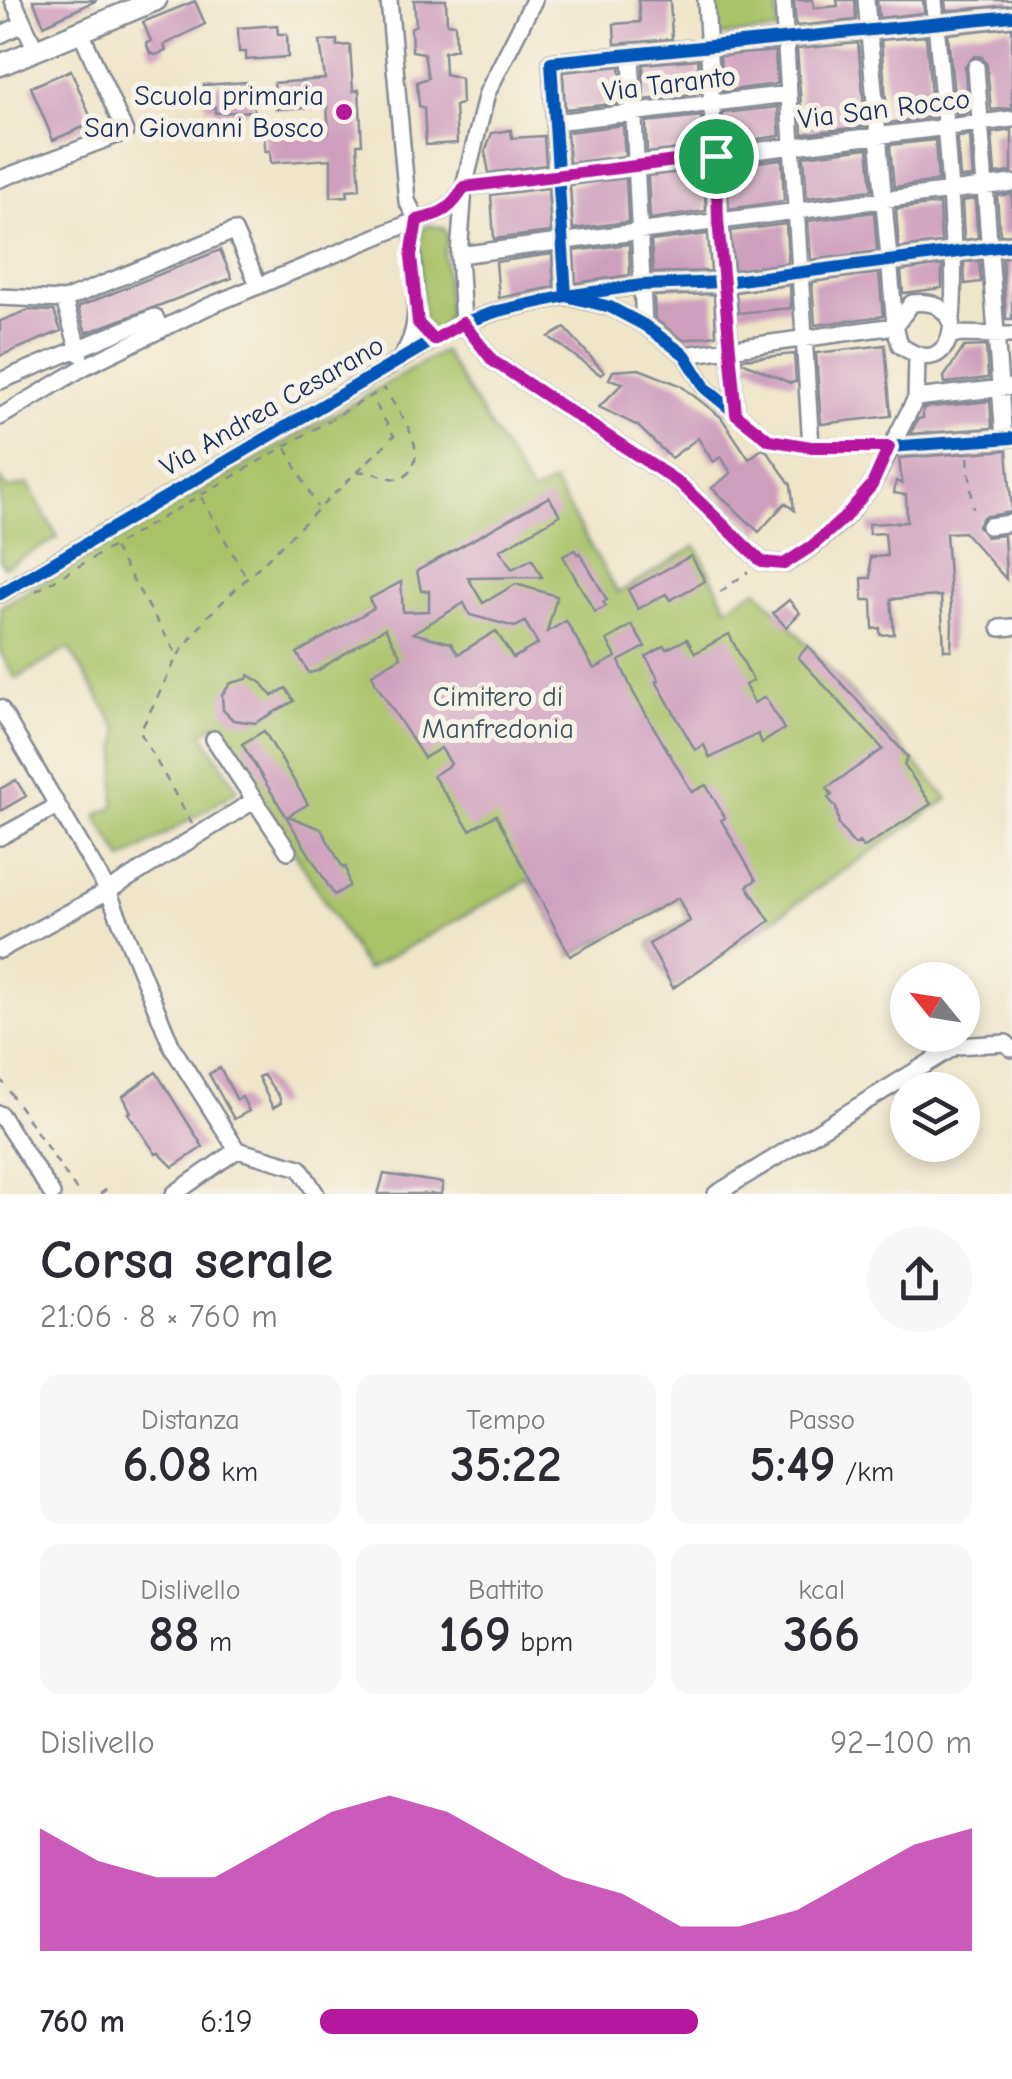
<!DOCTYPE html>
<html lang="it">
<head>
<meta charset="utf-8">
<style>
  body { margin:0; font-family:"Comic Neue",sans-serif; background:#f7f7f7; color:#2b2b33; height:100vh; display:flex; flex-direction:column; font-size:38px; white-space:nowrap }
  * { box-sizing:border-box; margin:0 }
  p { font-size:32px; color:#7c7c81 }
  .icon { flex:none; width:55px; height:55px; fill:none; stroke:currentColor; stroke-width:2; stroke-linecap:round; stroke-linejoin:round }
  .map { position:relative; height:1194px; overflow:hidden }
  .panel { display:flex; flex-direction:column; background:#fff; flex:1 }
  .panel>* { flex:none }
  .needle { width:65px; rotate:300deg }
  .fabs { position:absolute; left:890px; top:962px; display:grid; gap:20px }
  .fabs a { display:grid; place-items:center; width:90px; height:90px; border-radius:50%; background:#fff; box-shadow:0 5px 15px #0003; font-size:50px }
  .pin { position:absolute; display:grid; place-items:center; width:85px; height:85px; color:#fff; margin:-42px; border:5px solid #fff; border-radius:50%; box-shadow:0 2px 10px #0007 }
  .round { display:grid; place-items:center; flex:none; width:105px; height:105px; border-radius:52px; background:#f7f7f7 }
  .head { display:flex; align-items:center; justify-content:space-between; height:170px; padding:0 40px }
  h1 { font-size:55px; font-weight:700; line-height:75px }
  .stats { display:grid; grid-template-columns:repeat(3,1fr); gap:15px; height:170px; padding:10px 40px }
  .stats div { display:grid; align-content:center; border-radius:20px; background:#f7f7f7; text-align:center }
  .stats b { font-size:50px; font-weight:700 }
  .stats small { font-size:28px; font-weight:400 }
  .stats p { font-size:28px }
  .chart { height:280px; padding:20px 40px }
  .chart p { display:flex; justify-content:space-between }
  .chart svg { width:100%; height:180px; margin-top:10px; fill:#b5179e; opacity:.7 }
  ul { padding:0 40px; list-style:none; font-size:32px }
  li { display:grid; grid-template-columns:160px 120px 1fr; align-items:center; height:75px }
  li i { height:25px; border-radius:12px; background:#b5179e }
  .map>svg:first-child { display:block }
</style>
</head>
<body>
<div class="map">
<svg width="1012" height="1194" viewBox="0 0 1012 1194">
  <rect width="100%" height="100%" fill="#f7f3e8"/>
  <filter id="ink" filterUnits="userSpaceOnUse"><feTurbulence type="fractalNoise" baseFrequency=".01" numOctaves="2"/><feDisplacementMap in="SourceGraphic" scale="20" xChannelSelector="R" yChannelSelector="G"/><feConvolveMatrix kernelMatrix="1 2 1 2 8 2 1 2 1" color-interpolation-filters="sRGB"/></filter>
  <filter id="wash" filterUnits="userSpaceOnUse"><feTurbulence type="fractalNoise" baseFrequency=".0048" numOctaves="4" result="noise"/><feDisplacementMap in="SourceGraphic" scale="40" xChannelSelector="R" yChannelSelector="G"/><feGaussianBlur stdDeviation="2.25" result="paint"/><feColorMatrix in="noise" values="0 0 0 0 0 0 0 0 0 0 0 0 0 0 0 0 0 1.4 0 .05"/><feComposite in="paint" operator="in"/></filter>
  <g filter="url(#wash)">
    <rect width="100%" height="100%" fill="#efe5c9"/>
    <path fill="#a9c268" stroke="#627863" stroke-width="2.5" d="M711,0H776L779,31L714,36Z
      M428,225L444,228L448,237L444,253L449,316L440,329L433,330L424,321L419,246L422,230Z
      M443,351L532,494L553,482L618,593L696,546L727,607L757,589L948,799L673,988L649,944L688,920L679,899L571,956L529,880L366,970L217,724L202,733L238,790L123,860L96,816L114,806L119,731L69,648L16,679L0,652V607Z
      M0,478L7,489L28,484L58,538L4,567L0,560Z"/>
    <g id="blocks">
      <path fill="#ce9ebd" fill-rule="evenodd" d="M33,0H97L44,25Z
        M414,0H446L447,23L455,24L456,49L444,52L445,74L461,78L462,103L455,106L457,143L426,145L424,108L419,106L417,82L428,78L424,53L412,51L411,28L416,25Z
        M638,0H670L672,39L615,44L614,24L640,22Z
        M794,0H813L814,8L838,6L837,0H855L856,20L796,26Z
        M877,0H923L924,13L879,18Z
        M945,0H1012V5L946,11Z
        M195,1L205,24L164,45L166,51L155,55L150,53L146,43L151,41L143,22Z
        M277,25L278,34H287L288,57L246,60V52H239L238,28Z
        M1012,27V108L991,110L987,65L982,57L974,56L965,67L968,113L956,115L948,34Z
        M926,36L933,117L888,123L881,40Z
        M337,40V46L350,45L353,91L359,90L362,144H357L360,189L347,190L348,196L331,197V159L271,163L270,151H265L264,134L329,132L327,106L276,109L274,83L325,79L320,41Z
        M858,43L866,126L803,134L797,49Z
        M775,51L777,84L722,91L720,56Z
        M698,59L700,93L644,100L643,64Z
        M620,66L622,103L565,109L563,72Z
        M71,70L93,123L53,140L31,87Z
        M246,82V91L252,90L254,111L215,113V107L206,108L204,85Z
        M778,107L780,136L725,143L723,113Z
        M701,116L703,146L647,153L646,122Z
        M623,125L625,156L569,163L567,132Z
        M511,130L512,138L544,136L546,165L489,173L485,152L492,133Z
        M1012,130V172L995,174L992,133Z
        M970,136L973,177L960,178L957,137Z
        M935,140L938,181L894,187L890,145Z
        M868,148L872,190L807,198L804,156Z
        M782,159L784,201L729,209L726,166Z
        M704,169L706,211L650,219L648,176Z
        M626,178L628,222L573,229L570,185Z
        M548,188L551,232L494,239L491,195Z
        M1012,194V234L1000,235L997,196Z
        M975,199L978,238L964,240L962,201Z
        M939,204L941,243L899,248L896,209Z
        M874,212L877,251L811,260L808,221Z
        M786,224L788,263L734,270L730,231Z
        M708,234L711,271L653,273L651,241Z
        M629,244L630,275L576,283L574,251Z
        M220,250L232,278L86,333L78,307Z
        M552,254L554,287L499,298L496,262Z
        M1012,256V319H1006L1002,258Z
        M979,261L981,282L965,284L964,262Z
        M942,265V288L903,293L901,271Z
        M879,273L883,316L815,325L812,282Z
        M790,285L791,308L738,313L736,292Z
        M714,294L716,335L683,340L655,319L654,296Z
        M29,310L54,311L61,331L0,356V321Z
        M565,328L604,372L601,375L549,337Z
        M885,345L891,416L821,424L816,353Z
        M986,346L988,378L945,383L944,377L964,347Z
        M794,354L796,382L790,383L742,362V359Z
        M639,369L680,385L721,417L749,459L762,449L767,451L791,485L794,510L785,503L759,532L712,488L731,473L721,457L713,462L698,438L671,458L638,426L599,407L623,383L609,379L613,371Z
        M990,401L992,428L910,434L918,419L923,418V408Z
        M1007,450L1012,512L983,517L978,526L986,537L1004,535L1006,579L964,532L946,533L952,623L951,650H944L941,596L891,599L894,634L880,635V628L873,629L872,600H863L862,578H871L870,557L887,556L885,533L869,534L868,524L907,522L906,495L894,493L896,481L902,484L899,458Z
        M549,497L560,515L500,550L512,569L532,559L542,577L468,578L483,603L516,584L557,596L547,632L566,621L594,669L616,657L607,640L632,625L645,647L619,661L634,694L692,792L706,785L725,818L721,820L756,880L747,886L770,921L673,988L649,944L690,921L678,898L570,956L496,815L470,830L433,776L451,764L441,748L424,758L376,684L372,674L401,657L385,628L317,671L309,673L297,653L374,608L369,599L401,582L403,612L429,611V591H421L417,571ZM464,603L470,615L515,627L525,622L538,644L513,658L496,631L458,654L451,643L413,633Z
        M575,550L577,554L580,553L607,600L603,602L606,606L595,612L563,556Z
        M691,556L705,581L670,600L666,594L638,609L628,590Z
        M789,600L800,613L786,627L773,613Z
        M729,634L753,681L745,685L754,703L765,697L784,729L762,743L758,734L710,758L704,745L695,750L656,681L659,680L646,657L664,646L667,649L687,639L695,653Z
        M808,646L908,757L904,765L931,804L863,848L859,842L856,845L852,842L839,825L836,807L828,798L832,795L827,788L883,749L798,657Z
        M249,675L262,683L272,696L286,688L294,701L255,723L233,720L223,710L222,695L231,683L247,679Z
        M264,731L308,804L288,816L321,829L343,868L346,867L349,886L334,895L242,744Z
        M16,780L26,796L0,811V789Z
        M220,1068L237,1100L242,1097L249,1111L234,1119L209,1074Z
        M156,1072L203,1147L173,1167L159,1153L156,1154L128,1113L131,1112L123,1096Z
        M263,1075L279,1096L281,1103L273,1108L258,1077Z
        M384,1174L443,1183L441,1194H378Z"/>
    </g>
  </g>
  <g filter="url(#ink)">
    <use href="#blocks" fill-opacity="0" stroke="#858a94" stroke-width="2.5"/>
    <g fill="none" stroke-linecap="round" stroke-linejoin="round">
      <defs>
        <path id="minor" d="M13,0L36,50
          M389,0L407,201L417,220
          M706,0L718,220L736,414
          M783,0L811,447
          M866,0L895,326L900,345C915,356 933,364 946,345C967,315 938,52 934,0
          M1012,16L551,62L566,296L642,285L725,282L1012,245
          M0,35L23,24
          M631,55L644,325
          M976,67L1004,439
          M555,122L789,94
          M0,179L125,132L81,32
          M464,187L1012,119
          M459,255L1012,183
          M0,297L64,300L234,231L259,286
          M64,300L80,354
          M463,323L493,361L681,484L762,562L785,564L813,546L844,519L872,485L916,398L917,357
          M463,323L459,255L464,187L487,93L534,0
          M895,326L912,303C930,301 941,304 950,320
          M951,334L1012,335
          M685,355L895,326
          M402,356C431,315 403,267 417,220
          M0,381L155,317L161,330
          M916,398L1012,387
          M0,417L84,367L207,307L417,220C440,215 453,208 464,187
          M989,526L1012,523
          M0,594L463,323L498,311L566,296L610,307L644,325L685,355L706,389L769,440L811,447H889L1012,438
          M1000,628L1012,627
          M0,708L108,891L172,1047L237,1150
          M214,739L288,851
          M0,837L57,806
          M0,950L108,891L255,800
          M0,1114L52,1194
          M174,1194L237,1150L300,1168L316,1194
          M716,1194L956,1046L1006,1043L1012,1049"/>
        <path id="major" d="M0,65L156,0"/>
      </defs>
      <use href="#minor" stroke="#858a94" stroke-width="20"/>
      <use href="#major" stroke="#858a94" stroke-width="25"/>
      <path stroke="#858a94" stroke-width="2.5" stroke-dasharray="8 8" stroke-linecap="butt" d="M286,448L317,507
        M968,457L973,508
        M358,472C374,470 386,480 402,479C435,454 400,416 384,388
        M201,497L246,577
        M114,548L176,653
        M36,591L385,388
        M720,592L748,572
        M192,824L140,732L178,655L208,616L394,436L372,398
        M0,1078L79,1194
        M100,1194L111,1186"/>
      <use href="#minor" stroke="#fff" stroke-width="15"/>
      <use href="#major" stroke="#fff" stroke-width="20"/>
      <defs>
        <path id="cycleway" d="M1012,16L551,62L566,296L642,285L725,282L1012,245
          M0,594L463,323L498,311L566,296L610,307L644,325L685,355L706,389L769,440L811,447H889L1012,438"/>
      </defs>
      <use href="#cycleway" stroke="#f7f3e8" stroke-width="19"/>
      <use href="#cycleway" stroke="#0057b8" stroke-width="12"/>
    </g>
  </g>
  <g fill="none" stroke-linecap="round" stroke-linejoin="round" filter="url(#ink)">
    <defs>
      <path id="route" d="M716,156L718,220L736,414L769,440L811,447H889L872,485L844,518L812,546L784,564L762,562L681,484L493,361L463,323L434,340L418,323L411,256L417,220C440,215 453,208 464,187Z"/>
    </defs>
    <use href="#route" stroke="#fff" stroke-width="20"/>
    <use href="#route" stroke="#b5179e" stroke-width="12"/>
  </g>
  <circle fill="#b5179e" stroke="#f7f3e8" stroke-width="4" cx="344" cy="112" r="10"/>
  <g text-anchor="middle" dominant-baseline="central" stroke-width="10" stroke-linejoin="round" paint-order="stroke">
    <g font-size="28" fill="#1b2f5e" stroke="#f7f3e8">
      <text transform="translate(669 84) rotate(-7)">Via Taranto</text>
      <text transform="translate(884 109) rotate(-7)">Via San Rocco</text>
      <text transform="translate(272 406) rotate(-30)">Via Andrea Cesarano</text>
    </g>
    <g font-size="28" fill="#1b2f5e" stroke="#f7f3e8" text-anchor="end">
      <text x="324" y="96">Scuola primaria<tspan x="324" dy="32">San Giovanni Bosco</tspan></text>
    </g>
    <g font-size="28" fill="#3e5460" stroke="#f7f3e8">
      <text x="498" y="697">Cimitero di<tspan x="498" dy="32">Manfredonia</tspan></text>
    </g>
  </g>
</svg>
<div class="fabs">
<a><svg class="needle" viewBox="-14 -14 28 28"><path d="M0-13l5 13h-10z" fill="#e53935"/><path d="M0 13l5-13h-10z" fill="#7c7c81"/></svg></a>
<a><svg class="icon" aria-label="layers" viewBox="0 0 24 24"><path d="M12 4l9 5-9 5-9-5zM3 14l9 5 9-5"/></svg></a>
</div>
<div class="pin" style="left:716px;top:156px;background:#1e9e55"><svg class="icon" aria-label="arrive" viewBox="0 0 24 24"><path d="M6 21V4h12l-3 4 3 4H6"/></svg></div>
</div>
<section class="panel">
<div class="head"><div><h1>Corsa serale</h1><p>21:06 · 8 × 760 m</p></div><a class="round"><svg class="icon" aria-label="share" viewBox="0 0 24 24"><path d="M12 15V3M7 8l5-5 5 5M5 13v7h14v-7"/></svg></a></div>
<div class="stats">
<div><p>Distanza</p><b>6.08<small> km</small></b></div>
<div><p>Tempo</p><b>35:22</b></div>
<div><p>Passo</p><b>5:49<small> /km</small></b></div>
</div>
<div class="stats">
<div><p>Dislivello</p><b>88<small> m</small></b></div>
<div><p>Battito</p><b>169<small> bpm</small></b></div>
<div><p>kcal</p><b>366</b></div>
</div>
<div class="chart"><p><span>Dislivello</span>92–100 m</p>
<svg viewBox="0 0 160 44" preserveAspectRatio="none"><path d="M0 44V14L10 22L20 26L30 26L40 18L50 10L60 6L70 10L80 18L90 26L100 30L110 38L120 38L130 34L140 26L150 18L160 14V44z"/></svg>
</div>
<ul>
<li><b>760 m</b>6:19<i style="width:58%"></i></li>
</ul>
</section>
</body>
</html>
